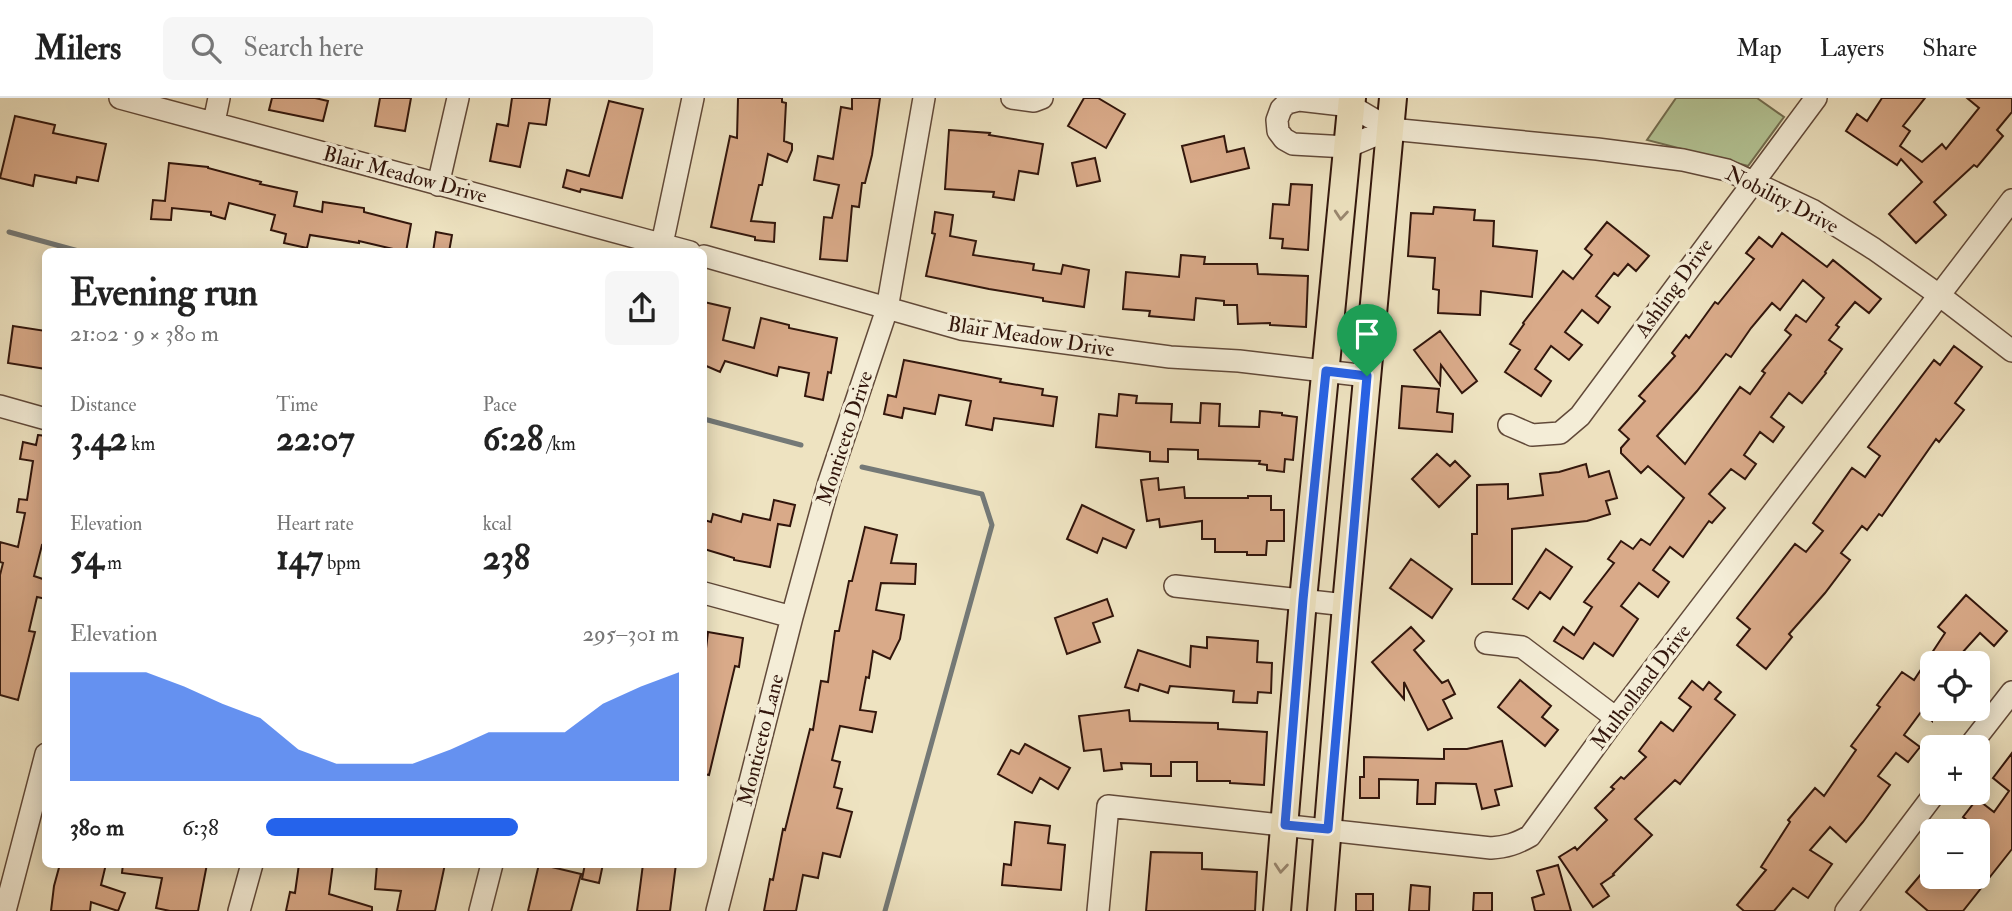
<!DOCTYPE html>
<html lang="en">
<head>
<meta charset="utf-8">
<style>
  body { margin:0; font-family:"IM FELL Double Pica",serif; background:#f6f6f6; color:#222; height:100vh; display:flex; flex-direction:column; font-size:26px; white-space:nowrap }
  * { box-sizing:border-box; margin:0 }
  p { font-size:23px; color:#767676 }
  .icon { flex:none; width:38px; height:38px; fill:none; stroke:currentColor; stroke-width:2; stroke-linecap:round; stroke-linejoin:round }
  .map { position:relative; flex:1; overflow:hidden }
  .panel { position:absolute; left:42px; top:150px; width:665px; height:620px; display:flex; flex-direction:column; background:#fff; border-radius:10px; box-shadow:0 4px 18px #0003 }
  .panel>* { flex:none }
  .controls { position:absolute; left:1920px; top:553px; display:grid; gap:14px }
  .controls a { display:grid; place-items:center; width:70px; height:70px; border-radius:10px; background:#fff; box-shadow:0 4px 18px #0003; font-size:35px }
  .pin { position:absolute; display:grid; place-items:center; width:60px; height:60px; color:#fff; margin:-72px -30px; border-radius:50% 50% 50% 0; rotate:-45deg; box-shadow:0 0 7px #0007 }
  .pin .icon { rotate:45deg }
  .round { display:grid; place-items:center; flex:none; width:74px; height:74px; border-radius:10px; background:#f6f6f6 }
  .headline { display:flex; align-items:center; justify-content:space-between; height:119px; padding:0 28px }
  h1 { font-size:38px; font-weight:700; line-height:52px }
  .metrics { display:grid; grid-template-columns:repeat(3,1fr); gap:10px; height:119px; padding:7px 28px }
  .metrics div { display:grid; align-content:center }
  .metrics b { font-size:35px; font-weight:700 }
  .metrics small { font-size:19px; font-weight:400 }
  .metrics p { font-size:19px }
  .chart { height:196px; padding:14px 28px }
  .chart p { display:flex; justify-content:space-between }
  .chart svg { width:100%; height:126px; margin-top:7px; fill:#2563eb; opacity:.7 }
  ul { padding:0 28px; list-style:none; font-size:23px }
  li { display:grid; grid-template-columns:112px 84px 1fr; align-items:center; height:52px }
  li i { height:18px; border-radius:9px; background:#2563eb }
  header { display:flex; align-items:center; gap:42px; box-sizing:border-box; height:98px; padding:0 35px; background:#fff; border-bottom:2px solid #e0e0e0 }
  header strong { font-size:33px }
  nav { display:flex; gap:38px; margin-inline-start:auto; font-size:24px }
  .search { width:490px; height:63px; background:#f6f6f6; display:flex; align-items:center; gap:18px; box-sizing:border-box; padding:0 24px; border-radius:10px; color:#767676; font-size:26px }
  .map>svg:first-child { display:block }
</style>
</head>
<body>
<header>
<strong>Milers</strong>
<div class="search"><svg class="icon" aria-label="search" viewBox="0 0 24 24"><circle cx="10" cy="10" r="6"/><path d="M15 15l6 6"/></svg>Search here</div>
<nav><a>Map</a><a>Layers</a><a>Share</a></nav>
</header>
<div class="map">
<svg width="2012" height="813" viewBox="0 0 2012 813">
  <rect width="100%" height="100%" fill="#eee3c1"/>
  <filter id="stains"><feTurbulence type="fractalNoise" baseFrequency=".00286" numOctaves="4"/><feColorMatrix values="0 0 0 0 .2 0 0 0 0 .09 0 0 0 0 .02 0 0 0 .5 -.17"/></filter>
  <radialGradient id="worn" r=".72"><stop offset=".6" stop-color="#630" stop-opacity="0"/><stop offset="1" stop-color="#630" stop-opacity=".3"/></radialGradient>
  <path fill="#b4c596" stroke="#736e51" stroke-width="2" d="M1676,0H1757L1784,19L1748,68L1647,42Z"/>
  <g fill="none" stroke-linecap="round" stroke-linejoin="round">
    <path stroke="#747977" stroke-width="5" d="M9,134L82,154
      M704,321L801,347
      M862,369L982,396L992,427L885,813"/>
  </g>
  <path fill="#d9aa89" stroke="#32160c" stroke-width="2" fill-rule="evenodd" d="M272,0H315L328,3L323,23L269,12Z
    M380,0H411L405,33L375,28Z
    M512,0H550L546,27L529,25L520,69L490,63L497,26L508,28Z
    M738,0H782V4L786,5L784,43L792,46V52L787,64L768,56L762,87H759L751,123L775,125L774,144L755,142V139L711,129L730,38L737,40Z
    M852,0H880L872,57L865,85H862L859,109L852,108L847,163L820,161L824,119L832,120L839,87L814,82L818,58L833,61L841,9L852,11Z
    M1084,0H1098L1125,16L1106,50L1068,28Z
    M1882,0H1925L1903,28L1910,33L1900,48L1922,64L1942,46L1946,51L1979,10L1967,0H2012V14L1997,32L2003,38L1977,69L1974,67L1934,104L1946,117L1916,145L1889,116L1922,84L1901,61L1897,67L1846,33L1857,16L1867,23Z
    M609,3L643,11L622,100L581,91L580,94L563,89L567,72L589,78Z
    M15,18L55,27L53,35L106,46L98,83L77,79L76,85L35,77L33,88L0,80Z
    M949,32L990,35L989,37L1043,46L1038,76L1019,73L1014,102L993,99L994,94L945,91Z
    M1224,38L1227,54L1244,50L1249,70L1191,84L1182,48Z
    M1095,60L1100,83L1077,88L1072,65Z
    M169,65L208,69V70L261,84L260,86L297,94L294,108L322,114L323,104L364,110V114L411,126L406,154L359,143V145L310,137L307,150L284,145L286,136L271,132L275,117L229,105L225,121L211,117V114L172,110L171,122L151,121L153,102L165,103Z
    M1291,86L1312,87L1308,152L1282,150L1283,141L1270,140L1273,106L1289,107Z
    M1434,109L1475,112L1474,122L1494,123L1493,148L1537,153L1532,199L1481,193L1480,217L1438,215L1439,192L1433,191L1435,160L1408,158L1411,115L1433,116Z
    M935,114L953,117L950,138L976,143L973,157L1034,166L1033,172L1061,176L1063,167L1089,172L1084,209L1043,203V200L989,191L926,178L935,136L932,135Z
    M1607,124L1649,158L1636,173L1628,166L1618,178L1614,175L1596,198L1610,209L1598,225L1582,212L1565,234L1582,247L1569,262L1551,248L1535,271L1551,283L1541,298L1505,274L1520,252L1510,246L1524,226L1523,225L1563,173L1573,181L1592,157L1585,151Z
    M436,134L452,137L449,154H433Z
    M1782,135L1827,169L1833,162L1881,201L1869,215L1855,204L1836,227L1839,229L1829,242L1842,251L1825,274L1826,275L1802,305L1789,295L1771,319L1784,329L1773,344L1760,334L1744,357L1756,366L1745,381L1731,371L1709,396L1725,410L1712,425L1709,423L1683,459L1670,449L1653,472L1669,484L1658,499L1639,485L1621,508L1638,521L1613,558L1594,545L1583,561L1554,543L1563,529L1574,537L1592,509L1584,504L1614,465L1608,461L1621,443L1633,451L1641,441L1650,447L1684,400L1648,368L1641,375L1621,355V350L1629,341L1619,332L1645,303L1639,298L1675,258L1672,255L1686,237L1689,240L1715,204L1718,206L1754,161L1746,155L1759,139L1772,149ZM1803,182L1824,200L1806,224L1796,217L1785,232L1791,237L1762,273L1765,275L1750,296L1740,289L1685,366L1657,338L1697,293L1726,256L1731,259L1751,230L1772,205L1780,212Z
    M1181,157L1205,159L1204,166H1257L1258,176L1308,178L1306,229L1270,227V225L1238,226L1237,207H1224V203L1196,200L1194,222L1149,218L1150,213L1123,211L1126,174L1179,179Z
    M704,204L730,210L723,242L754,250L761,220L789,227V230L837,240L831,275L828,274L823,302L805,298L809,275L779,269L777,278L725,263L720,274L704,267Z
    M13,228L46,233V271L8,265Z
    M1440,233L1477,283L1462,295L1441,267L1440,287L1414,252Z
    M1954,248L1982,269L1955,305L1964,312L1939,344L1936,341L1882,418L1879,416L1867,432L1862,428L1841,455L1850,462L1825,495L1789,536L1792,539L1766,571L1737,547L1750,531L1737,520L1795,446L1806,454L1823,433L1813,425L1852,370L1865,379L1880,358L1868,349L1934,262L1940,267Z
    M904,262L1001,281L1000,284L1043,291L1042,297L1057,299L1053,328L994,320L992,332L966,327L971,303L939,297L935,316L904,310L902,320L884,316L888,297L896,299Z
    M1402,288L1439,291L1437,314L1453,316L1452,334L1399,330Z
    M1119,296L1137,298L1136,305L1172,306L1171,324L1200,325L1201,305L1220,306L1219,328L1259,329L1260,313L1282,315V317L1297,319L1293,362L1285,361L1284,374L1267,372V367L1259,366L1260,363L1198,361V352L1168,351V364L1150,363V354L1096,349L1099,316L1117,318Z
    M38,337L46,338V448L42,447L34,478L46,482V501L37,499L29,533L35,534L18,602L0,597V477L3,465L0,464V444L18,449L25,415L17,414L19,401L27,402L33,363L20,361L23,344L36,347Z
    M1437,356L1450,368L1455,363L1470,378L1439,409L1412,381Z
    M1586,366L1589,379L1609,373L1617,400L1606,403L1610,416L1587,423L1512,431V486H1472V436H1477V387L1508,386V401L1543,397L1540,376L1559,374Z
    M1158,380L1159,392L1184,389L1185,400H1248V398H1271V412H1284V443H1267L1266,457H1247V454H1215V441H1202V423L1160,429L1159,421L1147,423L1141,382Z
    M774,402L795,407L790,428L778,426L770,469L734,462V460L704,451V422L711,424L713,416L741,424L743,416L770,422Z
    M1082,407L1134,432L1126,450L1103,440L1097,455L1067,441Z
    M865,429L897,437L891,465L916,466L915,486L881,485L876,512L904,517L900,541L890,561L873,553L869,580L866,579L860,612L876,614L872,634L840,628L832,662L840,664L834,689L842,691L837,710L852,714L840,759L823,755L818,780L803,777L796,813H764L770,781L773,782L783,731L785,732L810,631L813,632L821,583L828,584L835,533H839L849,483H852Z
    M1546,451L1572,469L1550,501L1540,494L1528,511L1513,501Z
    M1411,461L1452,491L1432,520L1390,490Z
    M1966,497L2007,533L1994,548L1980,535L1961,556L1974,565H1932V623L1921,614L1904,637L1920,649L1908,664L1896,655L1878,678L1890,687L1863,724L1846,744L1830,729L1810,752L1832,766L1808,800L1793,790L1774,813H1744L1737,807L1766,772L1761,769L1790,724L1788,722L1815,690L1824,698L1856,652L1851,648L1880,609L1877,607L1902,574L1914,582L1945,535L1938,529Z
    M1107,501L1113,518L1093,525L1100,544L1067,556L1055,520Z
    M1411,529L1424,543L1414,552L1442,585L1448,582L1455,596L1443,602L1452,620L1428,632L1404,584V601L1372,564Z
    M708,534L743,540L739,569L735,568L709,677L704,676V567Z
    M1207,539L1258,543L1257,564L1272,565L1271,595L1258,594L1257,605L1233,604L1234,593L1170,588L1168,595L1140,586L1138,593L1125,589L1138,552L1190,569L1191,548L1207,550Z
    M1520,582L1551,608L1542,619L1558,632L1545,648L1498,609Z
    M1692,583L1703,592L1709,584L1721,594L1715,601L1735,617L1680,686L1675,682L1635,721L1652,737L1613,776L1614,777L1601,786L1609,798L1593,809L1559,759L1575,749L1577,752L1607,722L1595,710L1614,691L1611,689L1621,679L1624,681L1646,659L1639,653L1661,624L1673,633L1691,609L1679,600Z
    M1129,612L1130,623L1218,625V631L1267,634L1264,687L1230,685V683H1197V664H1171V678H1151V666L1121,665L1122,671L1104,673L1101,651L1084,653L1079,618Z
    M1502,643L1512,688L1495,692L1499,707L1482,711L1476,686L1436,685L1435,706H1417L1418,682L1379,681V700H1360V679H1364V659L1444,661V651H1467Z
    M1025,646L1070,670L1058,691L1040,680L1032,695L998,676L1011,652L1019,656Z
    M2012,655V751L1963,813H1928L1906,794L1932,763V779H1978V731L1963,719L1977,701L1994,714L2009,693L1993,680Z
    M1015,724L1050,728L1048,745L1065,747L1061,792L1002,787L1004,766L1011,767Z
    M1151,754L1202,755V771L1257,774L1255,813H1146Z
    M60,766H106L101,787L125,795L118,813L91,804L90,813H51L54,788Z
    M123,766H207L198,813H170L156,810L162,780L122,775Z
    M299,766H333L329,796L372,809V813H286L290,794L295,795Z
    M377,766H445L435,813H397L401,793L375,791Z
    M539,766L581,776L571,813H528Z
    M585,766H603L599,785L582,781Z
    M643,766H676L670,813H637Z
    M1558,767L1571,813H1535L1532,800L1544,796L1537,773Z
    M1411,787L1430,789L1429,813H1409Z
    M1474,795H1492V813H1473Z
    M1356,796H1373V813H1356Z"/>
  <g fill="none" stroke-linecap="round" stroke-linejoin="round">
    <defs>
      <path id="minor" d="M120,0L690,154
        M1012,0L1034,3L1042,0
        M214,24L219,0
        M1390,31L1347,49L1293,46L1284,41L1278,33L1277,22L1281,11L1287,5L1299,2L1351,8L1390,31L1597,51L1683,62L1727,72L1812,112L1874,151L1939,197L2012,253
        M438,87L458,0
        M662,146L693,0
        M704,158L961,231L1170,259L1239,263L1367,278
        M0,308L46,321
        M1509,327L1532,337L1560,335L1580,318L1816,0
        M1175,488L1346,507
        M704,495L792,519
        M1486,545L1522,549L1616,620
        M1969,649L2012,594
        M5,813L46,656
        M239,813L252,766
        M480,813L492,766
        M717,813L792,519L829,384L887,211L924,0
        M1098,813L1108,708L1491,750C1506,749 1516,746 1530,738L1616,620L2012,102
        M1846,813L1935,695"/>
      <path id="major" d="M1277,813L1303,502L1352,0
        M1321,813L1346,507L1393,0"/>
    </defs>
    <use href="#minor" stroke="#614939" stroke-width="24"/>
    <use href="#major" stroke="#32160c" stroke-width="30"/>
    <use href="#minor" stroke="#f4edd7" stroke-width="21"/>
    <use href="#major" stroke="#eee3c1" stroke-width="26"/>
  </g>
  <defs><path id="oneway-chevron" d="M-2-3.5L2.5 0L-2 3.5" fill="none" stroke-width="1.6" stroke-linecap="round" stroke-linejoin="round" transform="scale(1.75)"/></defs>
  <g stroke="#998770">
    <use href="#oneway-chevron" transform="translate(1341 117) rotate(95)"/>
    <use href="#oneway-chevron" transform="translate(1281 770) rotate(95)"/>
  </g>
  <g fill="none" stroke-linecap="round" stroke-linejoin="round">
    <defs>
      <path id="route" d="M1326,273L1367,278L1328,731L1285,727L1303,502Z"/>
    </defs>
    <use href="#route" stroke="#fff" stroke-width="14"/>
    <use href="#route" stroke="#2563eb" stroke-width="9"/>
  </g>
  <g text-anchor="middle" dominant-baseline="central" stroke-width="7" stroke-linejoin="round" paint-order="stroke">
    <g font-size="21" fill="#32160c" stroke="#f4edd7">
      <text transform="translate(405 77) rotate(15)">Blair Meadow Drive</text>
      <text transform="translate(1782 102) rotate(27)">Nobility Drive</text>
      <text transform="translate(1674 190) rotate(-54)">Ashling Drive</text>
      <text transform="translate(1031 239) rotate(9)">Blair Meadow Drive</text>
      <text transform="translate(845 340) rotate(-72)">Monticeto Drive</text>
      <text transform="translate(1641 589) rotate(-53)">Mulholland Drive</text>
      <text transform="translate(761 642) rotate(-76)">Monticeto Lane</text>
    </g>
  </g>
  <rect width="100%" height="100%" filter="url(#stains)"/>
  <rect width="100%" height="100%" fill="url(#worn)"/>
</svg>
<div class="controls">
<a><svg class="icon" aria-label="locate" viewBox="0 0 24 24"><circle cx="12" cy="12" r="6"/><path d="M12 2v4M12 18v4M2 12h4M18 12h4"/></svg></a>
<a>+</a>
<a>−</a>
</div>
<div class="pin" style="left:1367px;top:278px;background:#1e9e55"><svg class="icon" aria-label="arrive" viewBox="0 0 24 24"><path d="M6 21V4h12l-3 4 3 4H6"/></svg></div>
<section class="panel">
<div class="headline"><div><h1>Evening run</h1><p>21:02 · 9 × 380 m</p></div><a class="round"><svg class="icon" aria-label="share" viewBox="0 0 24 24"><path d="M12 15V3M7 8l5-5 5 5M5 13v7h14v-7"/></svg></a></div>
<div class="metrics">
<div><p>Distance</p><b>3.42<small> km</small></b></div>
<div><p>Time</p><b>22:07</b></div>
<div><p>Pace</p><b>6:28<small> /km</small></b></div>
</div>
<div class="metrics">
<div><p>Elevation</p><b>54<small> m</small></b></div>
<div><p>Heart rate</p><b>147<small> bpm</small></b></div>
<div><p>kcal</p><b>238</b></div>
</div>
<div class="chart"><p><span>Elevation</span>295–301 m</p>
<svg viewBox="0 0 160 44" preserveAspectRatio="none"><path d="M0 44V6L10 6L20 6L30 11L40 17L50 22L60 33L70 38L80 38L90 38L100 33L110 27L120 27L130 27L140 17L150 11L160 6V44z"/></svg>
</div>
<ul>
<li><b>380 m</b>6:38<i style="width:61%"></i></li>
</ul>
</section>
</div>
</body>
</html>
